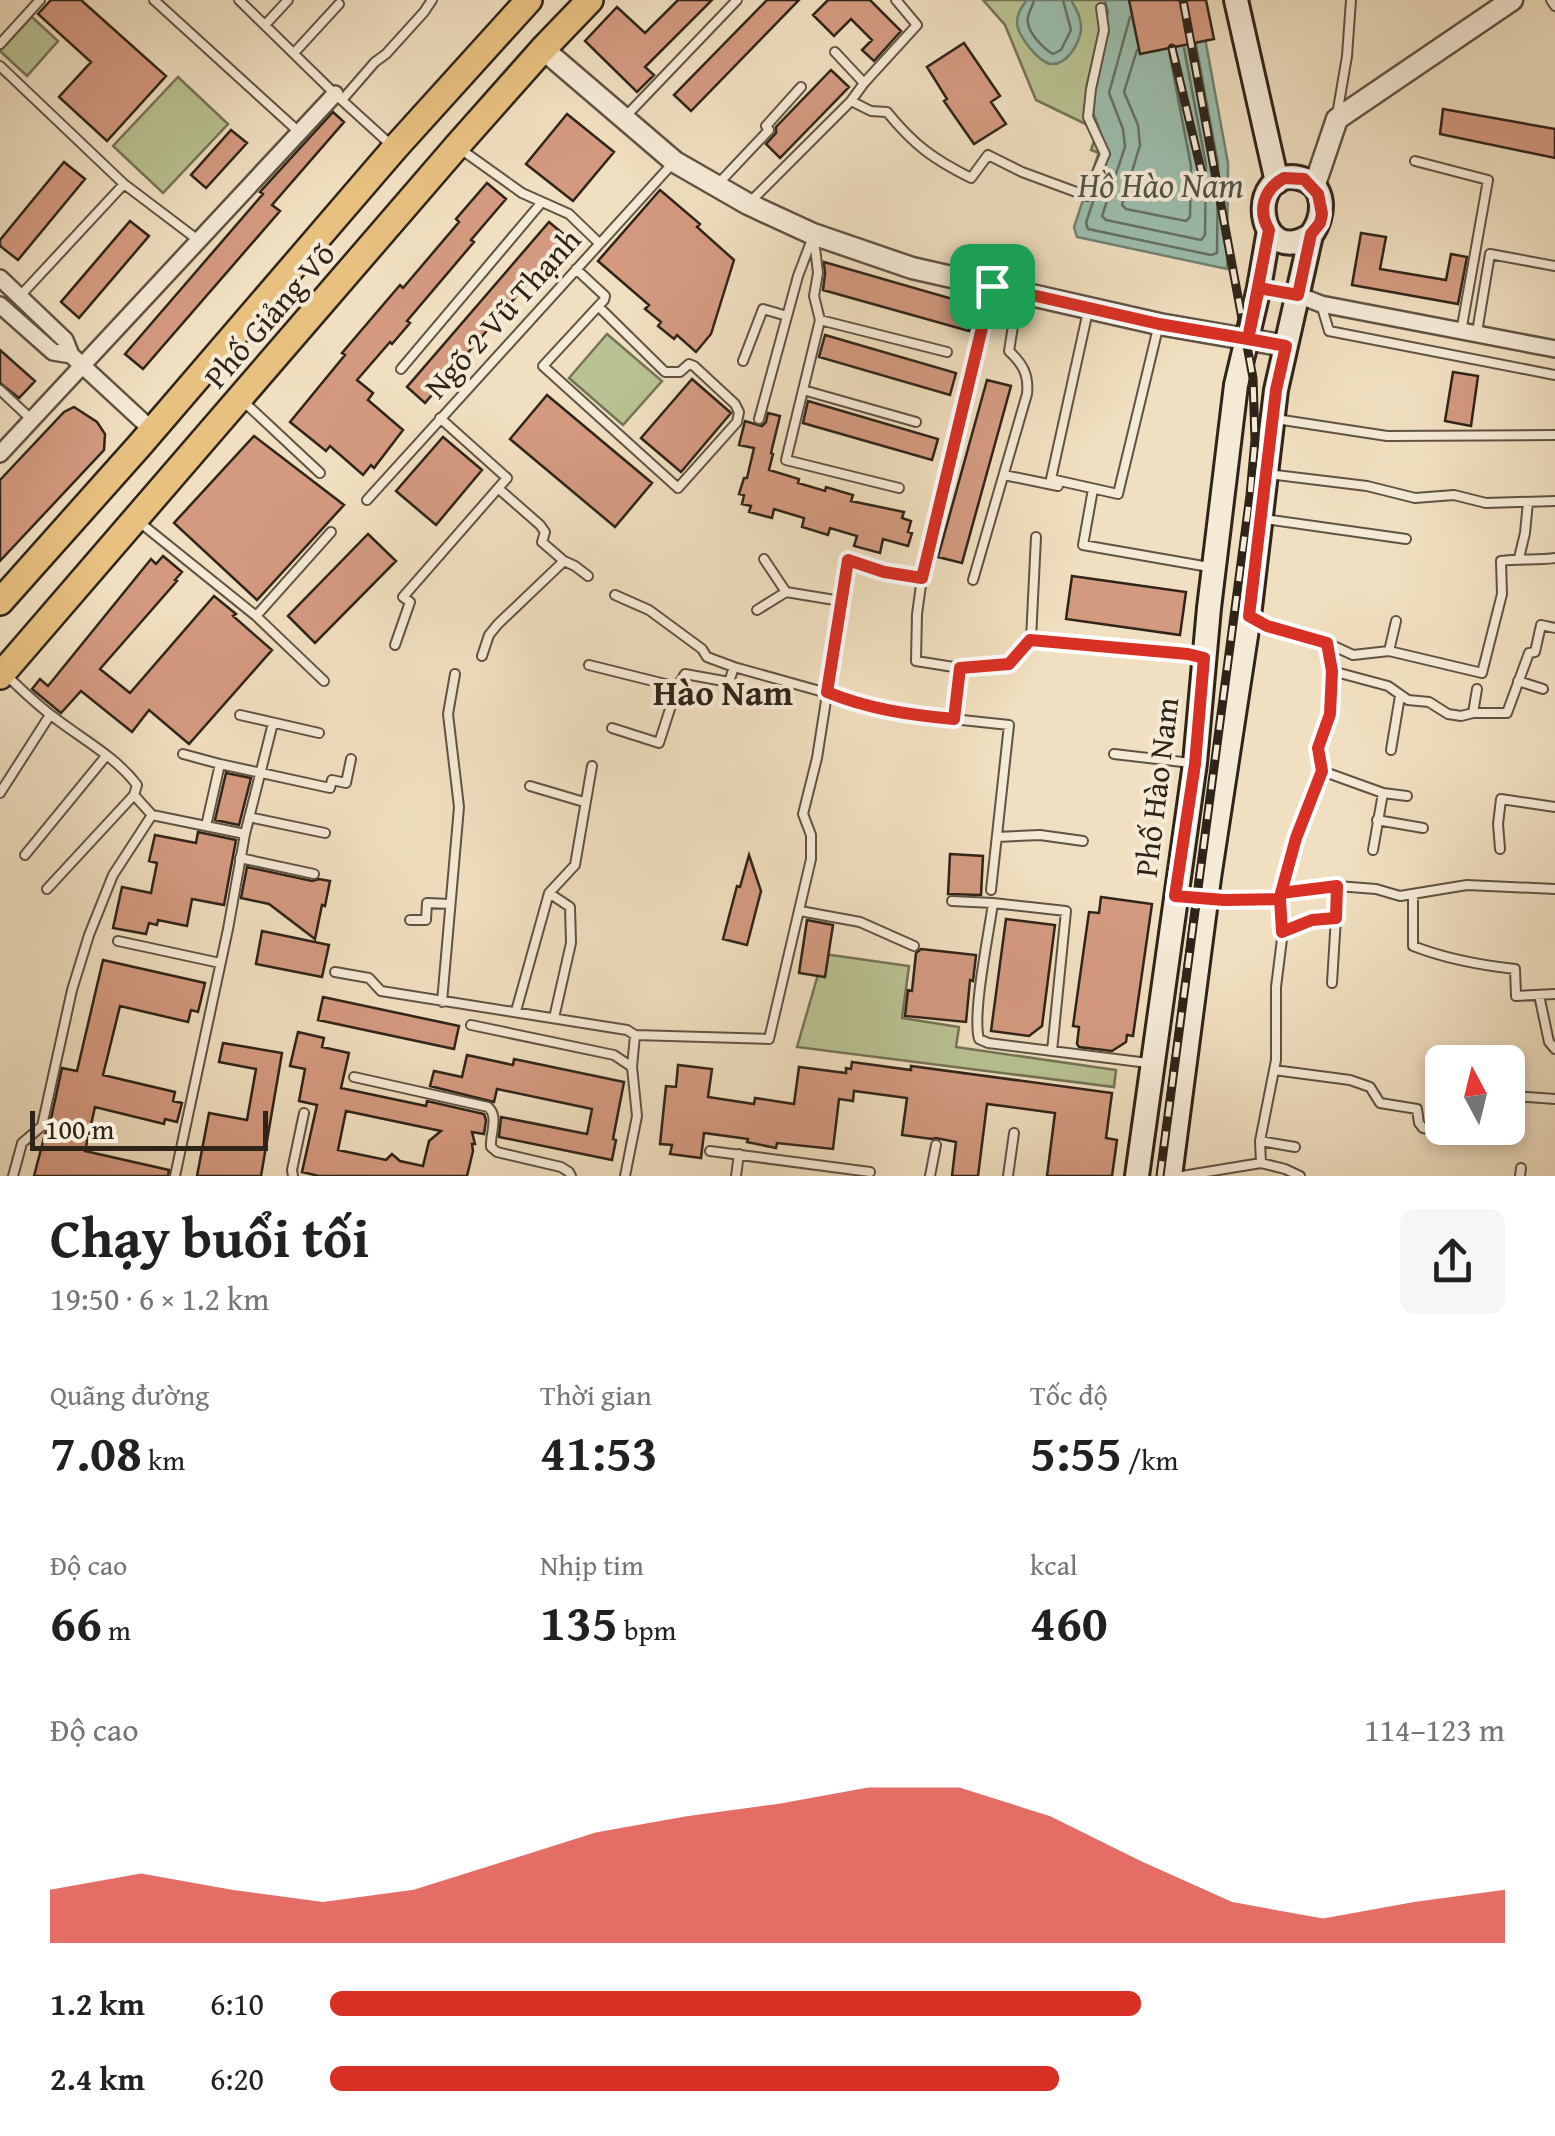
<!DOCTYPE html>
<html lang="vi">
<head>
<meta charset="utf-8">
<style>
  body { margin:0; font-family:"Gentium Book Plus",serif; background:#f6f6f6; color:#202124; height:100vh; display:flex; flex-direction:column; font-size:38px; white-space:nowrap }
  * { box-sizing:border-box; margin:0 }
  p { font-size:32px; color:#757577 }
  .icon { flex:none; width:55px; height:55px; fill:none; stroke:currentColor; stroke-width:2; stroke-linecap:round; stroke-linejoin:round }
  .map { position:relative; height:1176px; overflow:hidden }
  .drawer { display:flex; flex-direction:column; background:#fff; flex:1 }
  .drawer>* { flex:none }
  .needle { width:65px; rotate:353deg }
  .buttons { position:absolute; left:1425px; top:1045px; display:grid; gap:20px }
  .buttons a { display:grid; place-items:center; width:100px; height:100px; border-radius:15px; background:#fff; box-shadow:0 5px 15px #0003; font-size:50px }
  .scale { position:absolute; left:30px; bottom:25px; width:238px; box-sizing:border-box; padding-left:10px; border:5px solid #2f2419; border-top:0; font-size:28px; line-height:35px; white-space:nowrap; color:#2f2419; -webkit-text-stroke:8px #f5ead6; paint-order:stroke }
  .pin { position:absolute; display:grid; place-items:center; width:85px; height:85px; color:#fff; margin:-42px; border-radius:20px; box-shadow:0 5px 15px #0006 }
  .round { display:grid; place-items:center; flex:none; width:105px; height:105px; border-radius:15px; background:#f6f6f6 }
  .summary { display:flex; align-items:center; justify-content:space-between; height:170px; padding:0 50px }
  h1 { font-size:55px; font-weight:800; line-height:75px }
  .figures { display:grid; grid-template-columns:repeat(3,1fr); gap:15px; height:170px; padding:10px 50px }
  .figures div { display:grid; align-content:center }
  .figures b { font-size:50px; font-weight:800 }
  .figures small { font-size:28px; font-weight:400 }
  .figures p { font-size:28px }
  .chart { height:280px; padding:20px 50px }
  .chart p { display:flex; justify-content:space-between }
  .chart svg { width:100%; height:180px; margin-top:10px; fill:#d93025; opacity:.7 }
  ul { padding:0 50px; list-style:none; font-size:32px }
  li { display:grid; grid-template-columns:160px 120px 1fr; align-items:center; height:75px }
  li i { height:25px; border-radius:12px; background:#d93025 }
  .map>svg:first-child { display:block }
</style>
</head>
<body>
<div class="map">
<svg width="1555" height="1176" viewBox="0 0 1555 1176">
  <rect width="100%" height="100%" fill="#f0dfc0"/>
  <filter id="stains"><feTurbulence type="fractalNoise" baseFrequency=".002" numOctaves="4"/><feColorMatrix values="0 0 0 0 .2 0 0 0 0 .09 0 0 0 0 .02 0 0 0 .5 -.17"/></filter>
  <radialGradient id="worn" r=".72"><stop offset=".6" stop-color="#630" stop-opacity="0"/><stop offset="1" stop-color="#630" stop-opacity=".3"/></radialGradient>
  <path fill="#b9c292" stroke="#747356" stroke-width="2.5" d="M983,0H1027L1023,37L1047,63L1056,64L1067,58L1079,15L1071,0H1105L1108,13L1087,85C1086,110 1107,129 1099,153L1091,150L1098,130L1036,100L1005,25Z
    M32,17L58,41L27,76L0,51Z
    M178,77L228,124L163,193L113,146Z
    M607,334L662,381L623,425L569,378Z
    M824,954L909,966L902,1018L959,1027L956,1047L1116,1070L1114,1087L797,1047Z"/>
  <path fill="#9bbdac" stroke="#708071" stroke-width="2.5" d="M1027,0H1071C1076,9 1082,19 1081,30C1079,44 1067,65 1051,64C1038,62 1017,35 1017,22C1017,13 1022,6 1027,0Z
    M1105,0H1198L1228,163L1227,269L1077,237L1074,227L1102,143C1101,122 1086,107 1087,85L1108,13Z"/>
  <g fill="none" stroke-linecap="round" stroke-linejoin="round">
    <path stroke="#657062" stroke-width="2.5" d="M1034,0C1033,6 1029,11 1028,17C1025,31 1043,48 1053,54L1061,50L1071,30L1063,0
      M1130,17L1109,93L1123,129L1125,147L1102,216L1106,220L1201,240L1205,235L1206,165L1184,48
      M1137,50L1124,92L1138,125L1140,145L1122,205L1126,209L1186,221L1190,217L1191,166L1169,51
      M1099,183L1086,223L1088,229L1211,255L1217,253L1218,164L1196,45"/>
  </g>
  <path fill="#d49a80" stroke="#2f2419" stroke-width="2.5" fill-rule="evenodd" d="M51,0H81L166,76L107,141L59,97L91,62L38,14Z
    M678,0H712L645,67L654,75L637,92L585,41L617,7L645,33Z
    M767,0H799L691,111L674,95Z
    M828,0H870L901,31L874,61L862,50L872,40L851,19L834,36L813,15Z
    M1129,0H1206L1214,39L1140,54Z
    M964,43L1000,96L991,102L1006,124L974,144L944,101L947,99L927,67Z
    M831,70L849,87L780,158L766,144L776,133V127Z
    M1443,109L1555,129V158L1440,134Z
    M333,112L344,122L272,205L280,211L143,369L125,354L263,194L260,192Z
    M567,114L614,152L573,201L526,164Z
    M231,130L247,143L206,188L191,175Z
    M64,162L85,179L18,260L0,246V240Z
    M487,183L506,199L471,240L474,242L407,321L410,323L392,344L390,342L357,380L373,393L368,400L403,430L374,468L371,465L363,475L330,446L326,451L290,422L345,355L342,353L400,285L403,288L459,222L456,219Z
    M660,190L700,224L697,227L734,260L711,334L696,352L677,335L674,339L658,326L661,322L645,309L649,305L598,261Z
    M130,221L149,236L79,318L61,302Z
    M549,222L567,237L425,403L407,387Z
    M1361,233L1386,237L1380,269L1446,280L1451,254L1467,257L1458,304L1352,285Z
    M824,262L977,306L969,331L823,290L825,274Z
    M825,335L956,373L950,395L819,357Z
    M0,350L35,381L19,398L0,383Z
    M1453,372L1478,376L1471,426L1445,421Z
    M692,379L731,413L681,472L641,438Z
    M987,380L1011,386L962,563L938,557Z
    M547,395L652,483L615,527L510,439Z
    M808,401L938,439L932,460L803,423Z
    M74,407L97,422L105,434L104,450L0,561V480L64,412Z
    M768,413L780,416L771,453L773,454L769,470L799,479L798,483L825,491L826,487L853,495L851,501L904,512L902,518L911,521L908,532L912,533L908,546L883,539L880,553L854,546L857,536L830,528L828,535L802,527L804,518L774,509L772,518L749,512L751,506L742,504L744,495L739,494L744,478H747L754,448L739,445L745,421L762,426L766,422Z
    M254,436L344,505L257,600L174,523Z
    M443,437L482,470L436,525L396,491Z
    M368,534L396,561L315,643L288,616Z
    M163,556L182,572L175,580L177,581L100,669L130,693L214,596L236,614L233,616L272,650L189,744L149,710L132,732L81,691L61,713L32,689L40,679L48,686L151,559L156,564Z
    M1072,576L1186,592L1180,635L1066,619Z
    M226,773L251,778L239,825L215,820Z
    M198,832L236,840L224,905L192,899L187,926L158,920L157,925L149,923L146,934L113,928L122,887L151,893L157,863L149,861L155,835L196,843Z
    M950,854L983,856L981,895L948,894Z
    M749,855L761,891L747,945L723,939L737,886L740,887Z
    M247,867L312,881L319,879L330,881L325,906L322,905L315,939L269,904L241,898Z
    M1101,897L1152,904L1133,1036L1127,1035L1126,1042L1112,1051L1079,1047L1077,1044L1079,1027L1073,1026L1089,912L1099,913Z
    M1006,919L1055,925L1042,1026L1029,1036L991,1031Z
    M807,920L833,925L825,977L799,973Z
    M262,931L329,945L322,977L256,964Z
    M921,949L976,955L973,981L970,980L966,1022L905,1016L908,990L912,991L916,953Z
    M103,960L205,983L198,1012L191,1010L188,1022L120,1006L103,1075L175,1092L173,1101L182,1103L177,1122L165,1119L164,1124L95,1107L85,1151L169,1170L168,1176H34L45,1134L49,1128L62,1068L77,1071Z
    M323,997L459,1026L454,1049L318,1020Z
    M298,1032L324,1038L322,1047L349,1053L341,1088L426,1106L427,1101L484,1114L486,1120L484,1134L472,1132L475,1144H472L473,1151L467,1176H319L302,1172L317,1105L299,1101L305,1069L290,1066ZM346,1111L441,1131L429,1141L423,1166L400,1161L392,1154L386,1160L338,1150Z
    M223,1043L282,1053L261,1176H197L209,1113L247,1120L256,1069L219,1062Z
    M467,1055L513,1065L514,1059L624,1082L613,1139L616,1140L612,1160L499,1137L501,1117L587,1134L592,1109L497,1089L494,1102L430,1086L434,1071L462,1077Z
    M852,1062L911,1070V1066L1112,1093L1106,1138L1117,1140L1112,1176H1047L1055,1113L987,1104L978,1176H952L956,1142L936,1138L932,1139L902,1135L907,1098L854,1091L853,1101L839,1099L833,1149L777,1143L776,1148L747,1142L748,1139L704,1133L701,1158L670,1154L672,1145L660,1144L666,1086L676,1087L678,1065L712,1069L708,1097L754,1104L755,1098L794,1104L799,1067L846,1073V1068L851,1069Z"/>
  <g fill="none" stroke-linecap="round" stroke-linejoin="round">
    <defs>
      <path id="service" d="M154,0L299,132
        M239,0L335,94L391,145
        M1551,0L1555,6
        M265,25L288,0
        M0,44L40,0
        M835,52L864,83
        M294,53L339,4
        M0,66L124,184L198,240
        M342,100L375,62L386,54L424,12L432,0
        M851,101L871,111L887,112C914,145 933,159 971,178L988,155L1022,172L1087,196L1105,154L1088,117L1091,89L1104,30L1101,8
        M627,115L737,0
        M1337,115L1347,56L1351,0
        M459,148L522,193L569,214L599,243
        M1415,161L1488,180L1461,332
        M718,184L769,130L766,126L801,87
        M751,201L851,101L864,83L917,25L896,0
        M814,239L818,273L814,296L820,320L786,460L899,488
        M576,269L605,296L604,300L543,366L678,488L737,422L739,412L735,404L694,366L689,364L680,372H665L599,307
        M992,286L922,578L917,614L916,661L960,668L1009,664L1031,639
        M20,296L124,184
        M1321,304L1329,331L1555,375
        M1088,311L1051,479L1118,494L1158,328
        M820,320L947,352
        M1477,332L1490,254L1555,266
        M743,361L763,309L787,316
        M401,369L542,202
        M0,390L31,419
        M803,390L916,422
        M243,401L320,473
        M759,419L798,276L812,239
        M1276,419L1387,436L1555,435
        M1268,474L1367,486L1415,498L1454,495L1486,503L1555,501
        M1004,475L1058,486
        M1093,489L1083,545L1209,567
        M367,500L673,163
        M1265,519L1406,539
        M138,521L256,616L324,681
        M1519,558L1525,533L1528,502
        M764,559L786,592L841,601
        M564,561L575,566L588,576
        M973,580L1027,394C1029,375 1023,364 1009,351L1018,295
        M615,595L649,610L702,649L707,657L734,667
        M757,610L786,592
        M256,616L331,532
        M1253,618L1267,626L1327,643L1353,655L1389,651L1482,673L1502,594L1501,561C1520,558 1537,561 1555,558
        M1031,639L1200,656
        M1031,639L1036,537
        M395,645L410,602L403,597L507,478L440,418
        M1389,651L1396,621
        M482,656L489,635L498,624L564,561L542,542L545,532L540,525L499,489
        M589,665L677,687L685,674L729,682L734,667L827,693L858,704L915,715L1009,725L991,890
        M1332,671L1388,686L1408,700L1429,702L1448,714L1461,716L1473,713H1507L1529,653L1535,652L1541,625L1555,628
        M6,675C22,690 38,706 55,718C82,739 116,757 137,785L134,795L152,815L245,834
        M1518,681L1543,689
        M1473,713L1477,689
        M240,715L319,733
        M954,719L960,668
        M612,728L659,743L677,687
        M1391,750L1400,696
        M183,754L220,764
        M1114,754L1191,763
        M1322,771L1383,793L1373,850
        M530,786L584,802
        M0,793L50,715
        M1383,793L1407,796
        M249,817L325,833
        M1377,820L1423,828
        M206,826L220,764L330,788L332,780L346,783L351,759
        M997,837L1040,835L1083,841
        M1500,849L1498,824L1501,799L1555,807
        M25,855L106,756
        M240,858L314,874
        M47,889L134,795
        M549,893L570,907L571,943L554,1018
        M1281,893L1337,886L1376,889L1400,896L1467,885L1555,889
        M1413,894V946C1446,959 1479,965 1515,969L1516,996L1555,994
        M1211,900L1280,899
        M952,901L993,903C989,933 972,1014 979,1039L988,1043L1148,1063
        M993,903L1066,911L1052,1051
        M800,911L860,922L914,946
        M410,920H426L427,903L450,904
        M1283,931L1312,920L1336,917L1337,886
        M118,941L220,963
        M335,972L369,978L381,991L627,1030L635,1035L769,1039L811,859V835L803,814L817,758L848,560L884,572L922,578
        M1332,983L1336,917
        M1539,995L1549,1042L1555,1049
        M442,1002L459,807L448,714L455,674
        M516,1011L549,893L575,865L592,766
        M471,1025L614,1055L632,1067
        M1274,1070L1350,1080L1370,1087L1380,1103L1417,1109L1419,1123L1423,1128L1471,1134L1474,1133L1478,1128
        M354,1077L488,1107C499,1116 490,1134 491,1147L497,1152L561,1167L569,1172L571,1176
        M1508,1111L1512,1096L1555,1099
        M1260,1141L1295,1147
        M710,1151L870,1172
        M1261,1163L1260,1141L1276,1060V987L1283,931L1281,893L1297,838L1322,771L1318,748L1330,714L1332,671L1327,643
        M13,1176L22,1143L42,1126L72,990L89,935L113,875L152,815
        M175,1176L228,929L245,834L273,723
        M293,1176L292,1170L304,1113
        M625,1176L637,1116L632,1067L635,1035
        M736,1176L739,1154
        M930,1176L936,1145
        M1008,1176L1014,1133
        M1182,1176L1261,1163L1285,1169L1300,1176
        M1520,1176L1521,1168"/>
      <path id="minor" d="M0,278L65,340L71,355L152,430
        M1298,295L1321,304L1555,349
        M0,305L53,352L71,355
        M0,454L335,94"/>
      <path id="tertiary" d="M543,49L675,162L748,204L813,234L912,268L1159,324L1286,346
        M1314,187L1337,119L1512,0"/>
      <path id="secondary" d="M1236,0L1277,182
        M1137,1176L1195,763L1209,608L1236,385L1259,288L1269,230
        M1170,1176L1209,878L1249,616L1276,390L1311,235C1325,216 1327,184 1299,178C1246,166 1255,271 1311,235"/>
      <path id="primary" d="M0,602L139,446L395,148L529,0
        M0,676L457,146L543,49L590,0"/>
    </defs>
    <use href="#service" stroke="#5f5343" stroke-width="12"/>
    <use href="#minor" stroke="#5f5343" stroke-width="20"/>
    <use href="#tertiary" stroke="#5f5343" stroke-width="25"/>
    <use href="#secondary" stroke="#2f2419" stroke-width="28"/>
    <use href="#primary" stroke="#2f2419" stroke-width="30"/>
    <use href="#service" stroke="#f5ead6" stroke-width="8"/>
    <use href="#minor" stroke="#f5ead6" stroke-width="15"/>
    <use href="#tertiary" stroke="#f5ead6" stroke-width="20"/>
    <use href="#secondary" stroke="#f5ead6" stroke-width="22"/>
    <use href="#primary" stroke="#e8c080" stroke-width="25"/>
    <defs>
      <path id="rail" d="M1172,48L1202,174
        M1160,1176L1250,495L1255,440L1253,378L1183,0"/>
    </defs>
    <use href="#rail" stroke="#2f2419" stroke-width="9"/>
    <use href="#rail" stroke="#f5ead6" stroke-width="5" stroke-dasharray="15" stroke-linecap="butt"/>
  </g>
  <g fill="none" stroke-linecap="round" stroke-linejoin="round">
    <defs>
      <path id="route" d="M992,286L922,578L884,572L848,560L827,692C868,709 910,715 954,719L960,668L1009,664L1030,640L1188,654L1204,658L1195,764L1175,896L1224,900L1280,899L1282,932L1312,920L1336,918L1337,886L1281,893L1296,838L1322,771L1318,748L1330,714L1332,671L1327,643L1267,626L1249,616L1276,390L1286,346L1248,339L1269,230C1257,210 1264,189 1284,178L1304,179L1318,194L1322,214L1320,223L1311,234L1298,295L1259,288L1248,339L1159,324L992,286"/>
    </defs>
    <use href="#route" stroke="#fff" stroke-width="20"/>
    <use href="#route" stroke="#d93025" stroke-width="12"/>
  </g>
  <g text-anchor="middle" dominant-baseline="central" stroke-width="8" stroke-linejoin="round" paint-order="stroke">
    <g font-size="32" fill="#2f2419" stroke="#f5ead6">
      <text transform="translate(502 313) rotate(-48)">Ngõ 2 Vũ Thạnh</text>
      <text transform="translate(269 315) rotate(-49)">Phố Giảng Võ</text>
      <text transform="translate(1156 787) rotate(-83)">Phố Hào Nam</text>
    </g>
    <g font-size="35" font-style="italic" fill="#4f5245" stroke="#f5ead6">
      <text x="1161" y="184">Hồ Hào Nam</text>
    </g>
    <g font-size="35" font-weight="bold" fill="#2f2419" stroke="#f5ead6">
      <text x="723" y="692">Hào Nam</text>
    </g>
  </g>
  <rect width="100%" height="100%" filter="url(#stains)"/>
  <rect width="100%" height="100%" fill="url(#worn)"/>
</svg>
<div class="buttons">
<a><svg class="needle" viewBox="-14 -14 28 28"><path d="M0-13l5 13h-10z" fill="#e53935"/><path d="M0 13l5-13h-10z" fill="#757577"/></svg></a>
</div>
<div class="scale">100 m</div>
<div class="pin" style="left:992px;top:286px;background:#1e9e55"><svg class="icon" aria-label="arrive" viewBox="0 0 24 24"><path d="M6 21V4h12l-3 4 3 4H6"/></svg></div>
</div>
<section class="drawer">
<div class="summary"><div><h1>Chạy buổi tối</h1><p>19:50 · 6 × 1.2 km</p></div><a class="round"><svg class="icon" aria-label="share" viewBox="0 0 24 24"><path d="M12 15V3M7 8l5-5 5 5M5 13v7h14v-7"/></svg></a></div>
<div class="figures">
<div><p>Quãng đường</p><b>7.08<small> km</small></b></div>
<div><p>Thời gian</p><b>41:53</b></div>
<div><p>Tốc độ</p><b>5:55<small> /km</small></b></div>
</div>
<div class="figures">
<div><p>Độ cao</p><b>66<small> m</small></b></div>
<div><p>Nhịp tim</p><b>135<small> bpm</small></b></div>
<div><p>kcal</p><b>460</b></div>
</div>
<div class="chart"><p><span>Độ cao</span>114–123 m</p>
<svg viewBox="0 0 160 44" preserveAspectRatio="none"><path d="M0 44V31L10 27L20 31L30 34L40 31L50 24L60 17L70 13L80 10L90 6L100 6L110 13L120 24L130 34L140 38L150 34L160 31V44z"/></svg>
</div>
<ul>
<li><b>1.2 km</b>6:10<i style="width:69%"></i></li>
<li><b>2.4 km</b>6:20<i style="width:62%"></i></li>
</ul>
</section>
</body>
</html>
